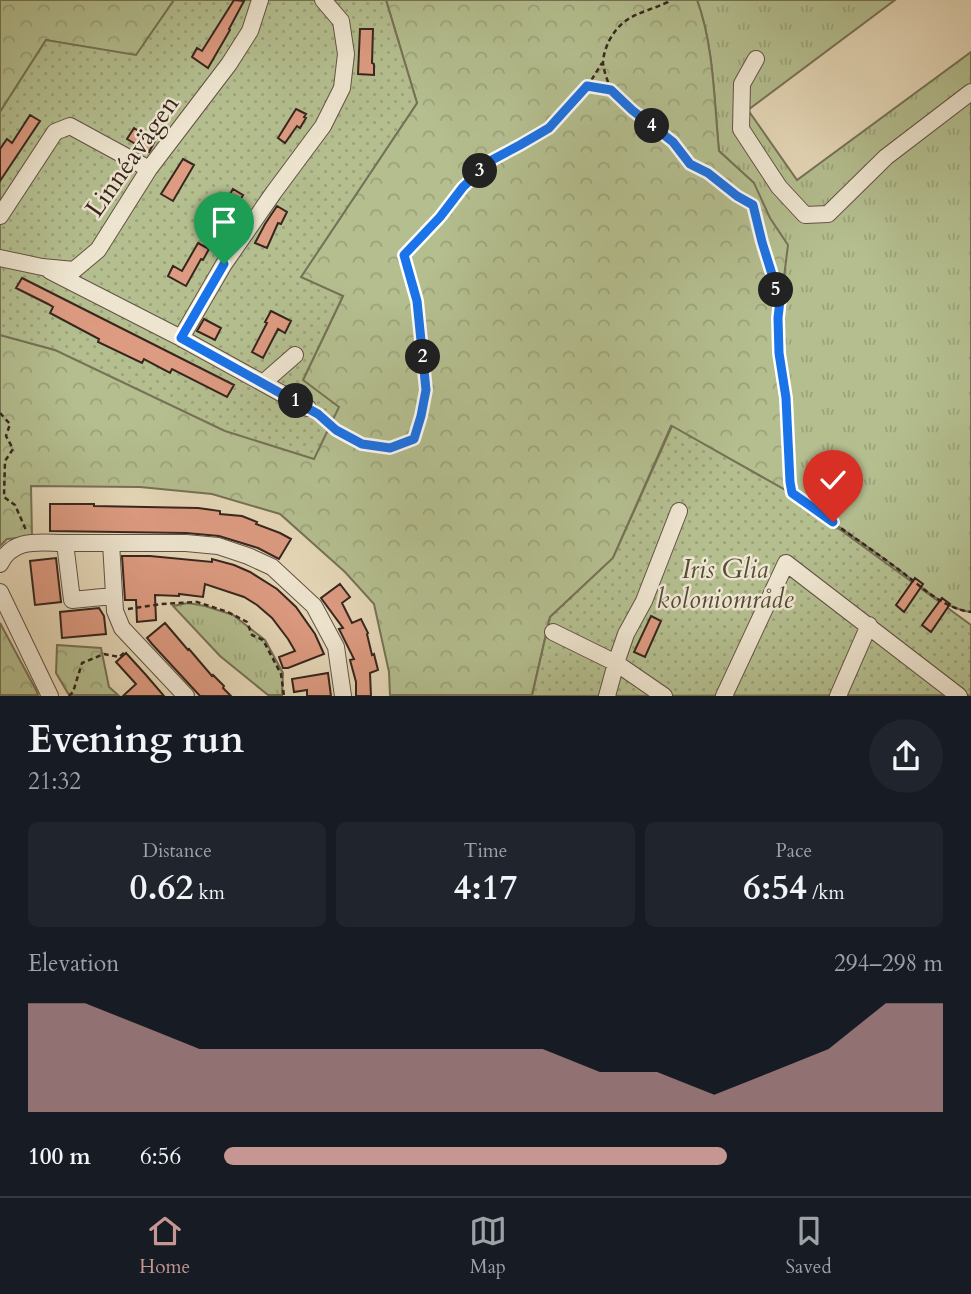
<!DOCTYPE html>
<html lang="en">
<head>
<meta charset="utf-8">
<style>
  body { margin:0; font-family:Cardo,serif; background:#20242c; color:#f1f3f6; height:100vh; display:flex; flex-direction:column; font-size:26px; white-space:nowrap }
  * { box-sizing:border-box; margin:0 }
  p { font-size:23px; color:#9ea1a6 }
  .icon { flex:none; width:38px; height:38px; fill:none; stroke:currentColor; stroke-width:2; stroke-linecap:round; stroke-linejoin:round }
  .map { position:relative; height:696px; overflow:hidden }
  .panel { display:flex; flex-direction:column; background:#171b24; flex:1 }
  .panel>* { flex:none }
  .pin { position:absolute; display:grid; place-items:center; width:60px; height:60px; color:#fff; margin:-72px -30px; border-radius:50% 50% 50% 0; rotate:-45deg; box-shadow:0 0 7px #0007 }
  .pin .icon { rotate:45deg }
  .km { position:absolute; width:35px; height:35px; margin:-18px; border-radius:50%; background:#222; color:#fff; font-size:19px; line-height:35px; text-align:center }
  .round { display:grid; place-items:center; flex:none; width:74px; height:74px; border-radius:37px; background:#20242c }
  .summary { display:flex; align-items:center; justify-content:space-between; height:119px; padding:0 28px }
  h1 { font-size:38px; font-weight:600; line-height:52px }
  .figures { display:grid; grid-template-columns:repeat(3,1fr); gap:10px; height:119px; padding:7px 28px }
  .figures div { display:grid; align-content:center; border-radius:10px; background:#20242c; text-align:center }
  .figures b { font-size:35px; font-weight:600 }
  .figures small { font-size:19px; font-weight:400 }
  .figures p { font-size:19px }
  .chart { height:196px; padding:14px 28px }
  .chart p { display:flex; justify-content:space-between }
  .chart svg { width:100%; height:126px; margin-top:7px; fill:#c59692; opacity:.7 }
  ul { padding:0 28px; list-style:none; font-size:23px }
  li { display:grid; grid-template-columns:112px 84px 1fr; align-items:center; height:52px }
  li i { height:18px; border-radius:9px; background:#c59692 }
  .tab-bar { display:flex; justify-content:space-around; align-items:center; height:98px; border-top:2px solid #363941; background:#171b24; font-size:19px; color:#9ea1a6 }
  .tab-bar a { display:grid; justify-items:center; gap:4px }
  .tab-bar .on { color:#c59692 }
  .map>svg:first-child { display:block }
</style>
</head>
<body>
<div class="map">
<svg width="971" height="696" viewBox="0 0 971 696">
  <defs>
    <pattern id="grass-tufts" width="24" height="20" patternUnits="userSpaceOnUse" patternTransform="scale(1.75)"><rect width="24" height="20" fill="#b4be8f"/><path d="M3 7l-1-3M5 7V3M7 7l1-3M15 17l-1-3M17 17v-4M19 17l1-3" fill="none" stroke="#9ba37b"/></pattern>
    <pattern id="forest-crowns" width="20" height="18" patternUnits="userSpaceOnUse" patternTransform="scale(1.75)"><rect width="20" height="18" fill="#b4be8f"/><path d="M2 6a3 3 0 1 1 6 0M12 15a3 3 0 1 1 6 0" fill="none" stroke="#9ba37b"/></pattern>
    <pattern id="garden-dots" width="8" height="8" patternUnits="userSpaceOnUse" patternTransform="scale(1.75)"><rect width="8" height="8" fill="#b4be8f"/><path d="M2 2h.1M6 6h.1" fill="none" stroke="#9ba37b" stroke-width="1.8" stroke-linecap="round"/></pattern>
  </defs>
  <rect width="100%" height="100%" fill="#e5d7b7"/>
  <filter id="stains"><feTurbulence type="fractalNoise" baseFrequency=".00286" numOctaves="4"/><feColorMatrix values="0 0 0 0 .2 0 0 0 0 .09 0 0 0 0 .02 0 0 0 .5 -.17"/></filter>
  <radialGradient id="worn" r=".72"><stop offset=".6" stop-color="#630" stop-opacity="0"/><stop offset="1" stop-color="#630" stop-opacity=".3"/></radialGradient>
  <path fill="url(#grass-tufts)" stroke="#767256" stroke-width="2" d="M697,0H895L748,110L797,180L971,52V612C942,608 921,586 898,569C863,543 827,519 792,493L790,482L786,398L779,353L778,318L780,300L774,283L754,183L719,151C714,101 714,46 697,0Z
    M188,603L205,606L233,615L265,640L283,673L282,695H268L220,656L173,606Z"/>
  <path fill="url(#forest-crowns)" stroke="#767256" stroke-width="2" d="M0,0H174L136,56L46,40L0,112Z
    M386,0H697C714,46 714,101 719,151L754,183L770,218L788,245L784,277L777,301L776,349L784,411L787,491L671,426L613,558L550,617L532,695H390L389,672L374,604L345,572L280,514L212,494L140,487L31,486L32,537L7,539L0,546V335L55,350L303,380L343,296L300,278L417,103Z
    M0,623L36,690L38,695H0Z
    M57,645L101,648L109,687L118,695H69L56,673Z"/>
  <path fill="url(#garden-dots)" stroke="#767256" stroke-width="2" d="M174,0H386L417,103L301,277L343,296L303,380L339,407L314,459L225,431L55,350L0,335V112L46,40L136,55Z
    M672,426L787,491L971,625V695L532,696L550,617L613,558Z"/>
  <path fill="#dd9b81" stroke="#37261e" stroke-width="2" d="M234,0L244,1L229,29L230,30L208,68L192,57L197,48L202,51Z
    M360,29H373L372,63L374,64V75L358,74Z
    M296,109L306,114L304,117L306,118L300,128L297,126L285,143L278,138Z
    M30,115L40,121L0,181V149L7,139L12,143Z
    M134,128L155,141L149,152L127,139Z
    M183,159L194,165L173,201L161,194Z
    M233,189L243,195L223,229L213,223Z
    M277,206L287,212L281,224L278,223L267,248L255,243L265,224Z
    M198,243L209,249L203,260L201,259L186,286L168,276L173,266L182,271Z
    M22,278L234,385L227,397L172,369L170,373L144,359L142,363L98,342L99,339L50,313L53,307L48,304L16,288Z
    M271,311L291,321L285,333L278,329L263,358L252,352L267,323L265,322Z
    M204,319L221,328L215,340L197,331Z
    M50,504H94V506L198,508L220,511V514L242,516L257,522L256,524L280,533L291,539L279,559L258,548L219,536L186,533L50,531Z
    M122,556H150L212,562V559L234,565L250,572L277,589L296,607L315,634L324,654L288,668H283L279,657L295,651L288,639L272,618L257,605L244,597L205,584L203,597L179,594V596L155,595L156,620L137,622L136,600H125Z
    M56,558L61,602L35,605L30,561Z
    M915,578L923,584L904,612L896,605Z
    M340,584L350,597L342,603L352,623L361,619L368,633L367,634L372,655L374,654L378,670L370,673L371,696H356V682L350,660L354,659L339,629L343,628L321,598Z
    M942,598L950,604L931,632L922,625Z
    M99,608L104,616L106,634L62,638L60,612Z
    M651,616L661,621L645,657L634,652Z
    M165,623L188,650L189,649L212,676L213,675L224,686L223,688L231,696H200L152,644L147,638Z
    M126,653L146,675L164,696H123L136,684L116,662Z
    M328,673L331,696H307V690L294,692L292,679Z"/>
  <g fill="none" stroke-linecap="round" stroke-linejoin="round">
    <defs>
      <path id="minor" d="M756,59L742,84L741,129L779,187L805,215L828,214L886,157L971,92
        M0,216L55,132L70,126L149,169
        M0,258L42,267L74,270L98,250L149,169L229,64L250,31L260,0
        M50,271L181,338L308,408
        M181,338L224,264L274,192L323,126L342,88L346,54L341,21L323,0
        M263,383L295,355
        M111,543L115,611L122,628L186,696
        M0,564C13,537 40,543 65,543
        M0,592L50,696
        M113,596L72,600L65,543H186L218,546L248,556L272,567L314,606L336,647L343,696
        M553,632L616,663L664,696
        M607,696L616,663L626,634L644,601L679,511
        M724,696L786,563L959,696
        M838,696L869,625"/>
    </defs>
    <use href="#minor" stroke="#625244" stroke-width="18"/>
    <path stroke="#37261e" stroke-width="2.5" stroke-dasharray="5 3.5" stroke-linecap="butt" d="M587,87L602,63
      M611,90C608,82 604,72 603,63C603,56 606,47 609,41C623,14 642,14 668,2L669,0
      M0,413L10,424L6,436L13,449L5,461L4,497L15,505L26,530
      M321,416L336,430L362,445L390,448L414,439L421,416L426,390L417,301L404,255L440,217L463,187L492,160L520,145L549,128L587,87L611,90L633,110L673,142L690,164L708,173L737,196L753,205L762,242L780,300L778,318L779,353L786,398L790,482L792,493C827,519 863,543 898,569C921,586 942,608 971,612
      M128,609L162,604L197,602L228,612L247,622L252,635L263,640L281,674L284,696
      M69,696L73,692L82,663L104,654L119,657L125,652"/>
    <use href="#minor" stroke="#eee5d0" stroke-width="16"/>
  </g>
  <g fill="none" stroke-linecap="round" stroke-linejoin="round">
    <defs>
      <path id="route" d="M224,264L181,338L318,414L336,430L362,444L390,448L414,439L421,416L426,390L417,301L404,255L440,217L463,187L492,160L520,145L549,128L587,86L611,90L632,110L673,142L690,164L708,173L737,196L753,205L762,242L780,300L778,318L779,353L786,398L790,482L792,493L833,522"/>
    </defs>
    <use href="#route" stroke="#fff" stroke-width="14"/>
    <use href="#route" stroke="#1a73e8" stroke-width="9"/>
  </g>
  <g text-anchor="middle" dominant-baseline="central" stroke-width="5" stroke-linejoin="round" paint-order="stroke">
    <g font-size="26" fill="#37261e" stroke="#eee5d0">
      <text transform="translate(132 156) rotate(-55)">Linnéavägen</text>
    </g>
    <g font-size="26" font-style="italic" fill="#564c3a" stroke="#eee5d0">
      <text x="725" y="569">Iris Glia<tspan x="725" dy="30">koloniområde</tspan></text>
    </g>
  </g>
  <rect width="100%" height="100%" filter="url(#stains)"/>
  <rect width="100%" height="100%" fill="url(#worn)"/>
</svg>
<div class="pin" style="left:224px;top:264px;background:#1e9e55"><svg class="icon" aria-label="arrive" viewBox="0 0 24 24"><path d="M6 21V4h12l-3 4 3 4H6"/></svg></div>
<div class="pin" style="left:833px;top:522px;background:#d93025"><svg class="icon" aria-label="check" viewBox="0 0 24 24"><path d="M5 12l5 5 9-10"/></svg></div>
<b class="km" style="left:296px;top:401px">1</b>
<b class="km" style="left:423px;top:357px">2</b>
<b class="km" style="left:480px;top:171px">3</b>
<b class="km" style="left:652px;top:126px">4</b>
<b class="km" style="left:776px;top:290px">5</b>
</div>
<section class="panel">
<div class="summary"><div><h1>Evening run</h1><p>21:32</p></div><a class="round"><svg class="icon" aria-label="share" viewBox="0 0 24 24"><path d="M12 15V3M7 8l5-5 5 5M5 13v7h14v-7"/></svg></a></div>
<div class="figures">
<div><p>Distance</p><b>0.62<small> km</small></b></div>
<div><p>Time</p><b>4:17</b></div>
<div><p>Pace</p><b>6:54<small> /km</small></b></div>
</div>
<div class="chart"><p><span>Elevation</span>294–298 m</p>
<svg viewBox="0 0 160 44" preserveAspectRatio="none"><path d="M0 44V6L10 6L20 14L30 22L40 22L50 22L60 22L70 22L80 22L90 22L100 30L110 30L120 38L130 30L140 22L150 6L160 6V44z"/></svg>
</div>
<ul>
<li><b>100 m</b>6:56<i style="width:70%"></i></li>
</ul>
</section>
<nav class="tab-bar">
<a class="on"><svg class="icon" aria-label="home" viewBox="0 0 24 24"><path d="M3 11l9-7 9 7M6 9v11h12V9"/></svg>Home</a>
<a><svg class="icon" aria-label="map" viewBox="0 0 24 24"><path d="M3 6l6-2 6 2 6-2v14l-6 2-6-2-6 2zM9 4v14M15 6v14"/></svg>Map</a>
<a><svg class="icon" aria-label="saved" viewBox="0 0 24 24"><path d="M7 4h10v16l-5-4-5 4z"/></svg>Saved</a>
</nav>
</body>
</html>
